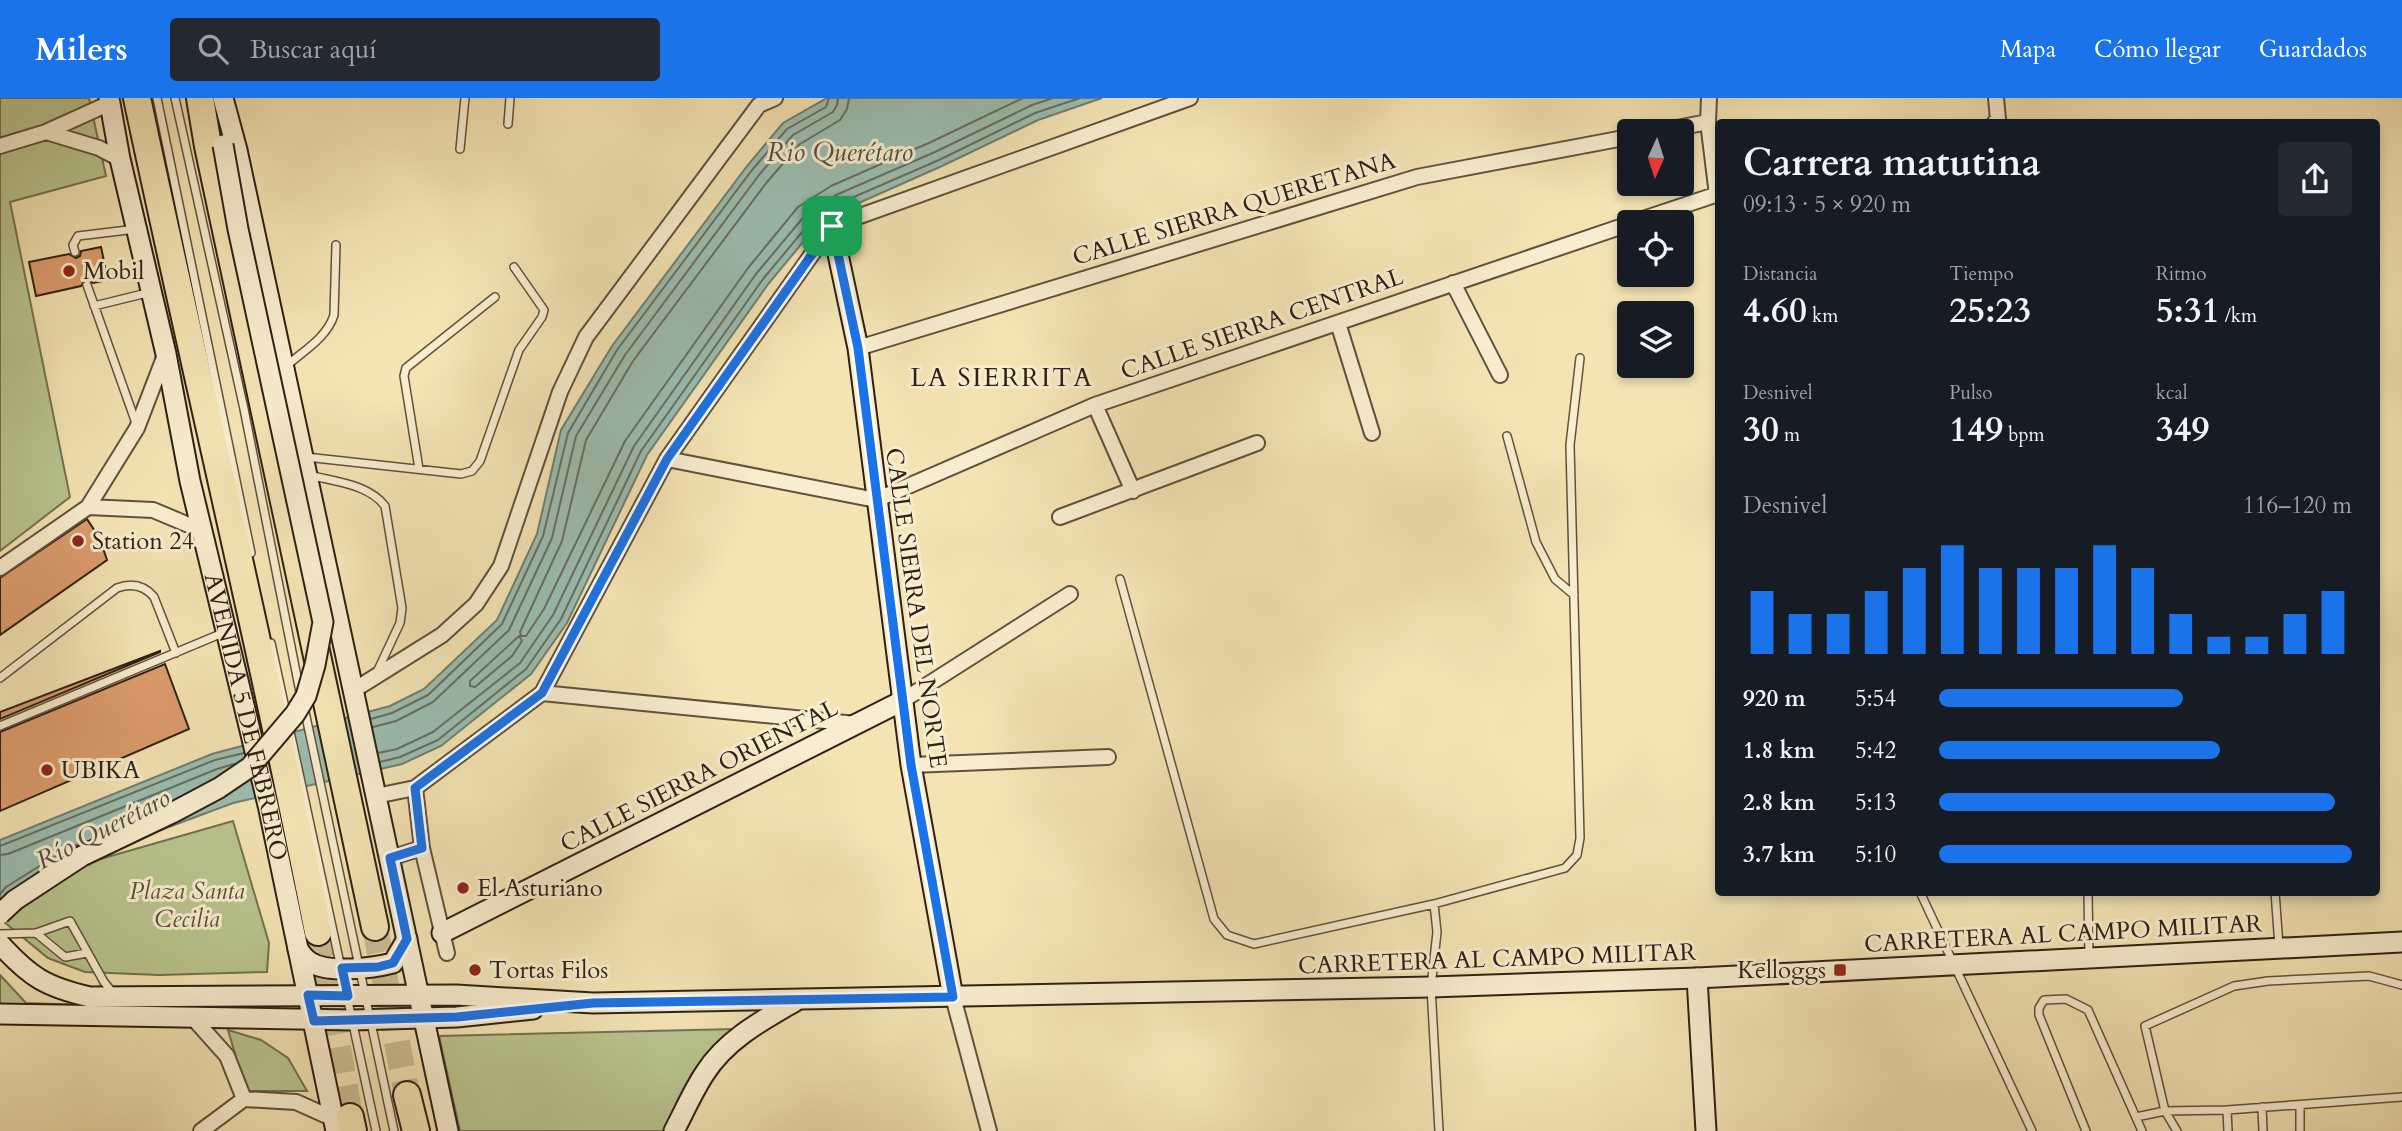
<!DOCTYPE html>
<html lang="es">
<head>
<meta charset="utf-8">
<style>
  body { margin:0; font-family:Cardo,serif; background:#242831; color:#f1f3f6; height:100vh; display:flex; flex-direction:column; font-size:26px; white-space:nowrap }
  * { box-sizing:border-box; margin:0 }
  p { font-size:23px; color:#9ea1a6 }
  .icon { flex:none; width:38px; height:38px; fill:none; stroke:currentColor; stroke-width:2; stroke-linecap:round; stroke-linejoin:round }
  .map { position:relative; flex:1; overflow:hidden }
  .sheet { position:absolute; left:1715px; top:21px; width:665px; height:777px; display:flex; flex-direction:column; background:#171b24; border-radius:7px; box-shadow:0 4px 10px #0003 }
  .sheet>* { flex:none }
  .needle { width:46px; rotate:183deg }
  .fabs { position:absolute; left:1617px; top:21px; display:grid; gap:14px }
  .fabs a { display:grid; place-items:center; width:77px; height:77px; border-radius:7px; background:#171b24; box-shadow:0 4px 10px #0003; font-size:35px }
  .pin { position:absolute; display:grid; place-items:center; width:60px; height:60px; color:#fff; margin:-30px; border-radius:14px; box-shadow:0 4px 10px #0006 }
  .round { display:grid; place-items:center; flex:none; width:74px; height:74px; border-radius:7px; background:#242831 }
  .headline { display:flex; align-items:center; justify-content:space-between; height:119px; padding:0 28px }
  h1 { font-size:38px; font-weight:800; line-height:52px }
  .figures { display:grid; grid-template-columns:repeat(3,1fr); gap:10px; height:119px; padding:7px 28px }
  .figures div { display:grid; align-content:center }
  .figures b { font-size:35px; font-weight:800 }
  .figures small { font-size:19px; font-weight:400 }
  .figures p { font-size:19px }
  .chart { height:196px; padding:14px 28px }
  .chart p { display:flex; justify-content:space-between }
  .chart svg { width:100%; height:126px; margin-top:7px; stroke:#1a73e8; stroke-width:6 }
  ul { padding:0 28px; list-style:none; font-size:23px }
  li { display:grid; grid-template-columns:112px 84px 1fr; align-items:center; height:52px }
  li i { height:18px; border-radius:9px; background:#1a73e8 }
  header { display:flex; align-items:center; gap:42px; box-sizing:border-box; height:98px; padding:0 35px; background:#1a73e8; color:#fff }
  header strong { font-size:33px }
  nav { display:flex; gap:38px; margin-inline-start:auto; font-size:24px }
  .search { width:490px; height:63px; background:#242831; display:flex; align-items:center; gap:18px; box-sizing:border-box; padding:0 24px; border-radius:7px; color:#9ea1a6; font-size:26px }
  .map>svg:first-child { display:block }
</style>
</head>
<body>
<header>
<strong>Milers</strong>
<div class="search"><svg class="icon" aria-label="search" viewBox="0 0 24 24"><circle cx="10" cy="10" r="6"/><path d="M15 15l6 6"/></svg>Buscar aquí</div>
<nav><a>Mapa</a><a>Cómo llegar</a><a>Guardados</a></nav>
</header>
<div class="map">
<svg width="2402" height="1033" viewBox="0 0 2402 1033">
  <rect width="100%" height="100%" fill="#f4e4b4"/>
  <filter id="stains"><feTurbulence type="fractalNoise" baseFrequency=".00286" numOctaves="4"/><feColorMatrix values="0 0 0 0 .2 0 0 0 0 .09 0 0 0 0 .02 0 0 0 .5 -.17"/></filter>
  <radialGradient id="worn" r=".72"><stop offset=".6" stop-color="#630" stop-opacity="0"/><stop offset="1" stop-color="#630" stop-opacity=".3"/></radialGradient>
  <path fill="#b9c58f" stroke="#747252" stroke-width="2" d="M0,0H89L106,78L10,104L70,399L0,453Z
    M233,723L269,845L267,874L159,877L85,874L48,860L3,823L90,764Z
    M0,877L26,905L285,914L0,913Z
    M735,931L671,1033H460L439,938Z
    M228,932L261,942L288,960L307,993H246Z"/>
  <path fill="#9cbeb1" stroke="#707f73" stroke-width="2" d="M827,0H1102L1038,22L942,68L843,112L818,126L769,185L647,357L567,525L531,576L441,648L402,666L233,705L78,763L0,816V742L212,656L390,608L424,591L497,522L537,436L561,332L612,248L747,68L783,25Z"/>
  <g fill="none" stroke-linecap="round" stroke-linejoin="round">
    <path stroke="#656f63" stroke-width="2" d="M849,0L847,11L840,22L800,46L767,84L633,263L586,342L562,443L520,534L521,538H526L544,511L625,343L748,170L798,109L831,88L931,44L1023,0
      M519,538L522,543L512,558L475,589L470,588V583Z
      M371,621L392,615L428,597L502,526L543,438L568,335L617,252L752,72L787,31L826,9L829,0
      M373,629L396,623L433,604L509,532L552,440L576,338L625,257L759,77L793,37L833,14L837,7L838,0
      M378,655L397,651L433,634L520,565L553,517L634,348L756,176L807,115L836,97L935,54L1032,7L1053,0
      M380,664L400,659L438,642L526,571L561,521L641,353L763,181L813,121L840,105L939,62L1035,15L1080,0
      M0,748L215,662L244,655
      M0,757L8,756L217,671L234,666
      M0,796L6,789L70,749L87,743"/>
  </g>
  <path fill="#dd9c6d" stroke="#2e2015" stroke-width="2" d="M101,149L108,182L93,185L86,181L81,188L36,198L29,164L69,156L76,160L80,158L81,153Z
    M87,421L100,441L107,462L0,537V480Z
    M160,553V554L0,621V614Z
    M165,566L189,631L0,713V634Z"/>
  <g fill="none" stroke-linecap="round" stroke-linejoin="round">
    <path stroke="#ccbd94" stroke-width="26" stroke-dasharray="26 13" stroke-linecap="butt" d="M375,829L407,997
      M318,834L350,1019"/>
    <defs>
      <path id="lane" d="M157,0L251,455
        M175,0L244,311L300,594
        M508,26L510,0
        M460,51L465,0
        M75,154L73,147L78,138L136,131
        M87,187L137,328
        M94,208L151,194
        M285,269C302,254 327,240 334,217L336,147
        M1507,338L1536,444L1555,481L1574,497
        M306,359L461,376L472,373L480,363L519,252L542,219L544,212L514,169
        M419,371L404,278L406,270L495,199
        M309,377C336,384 368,386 385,408L402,510L400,525L377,574
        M1120,481L1214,821L1227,837L1254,846L1434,806L1437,834L1431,889L1439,1033
        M271,545L376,1033
        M0,580L117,490C131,485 144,487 154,499L176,555
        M304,609L394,1033
        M0,628L225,534
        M1920,794L2032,1033
        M2088,794L2089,858
        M2275,794L2279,848
        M1434,806L1565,770L1577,757L1580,740L1570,347L1580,260
        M36,835L65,859L87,855
        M0,836L36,835L70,823L104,884L113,895
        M2300,1007V1033
        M2262,1009L2263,1033
        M2227,1012L2228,1033
        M2136,1019L2165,1013L2227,1012L2402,999
        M2086,1033L2039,917V910L2044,902L2066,901L2088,912L2142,1033
        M2177,1033L2165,1013L2145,928L2234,888L2268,883L2369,878L2402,887"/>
      <path id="street" d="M1709,0L1708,24L1717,97
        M1995,24L1998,21L1996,0
        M1661,33L1708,24
        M46,34L99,50L120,61
        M0,48L46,34L110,5
        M1634,124L1718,96
        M1453,185L1500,277
        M1338,225L1372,335
        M858,250L1417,79L1629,39
        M1095,307L1133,393
        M667,361L876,402L1095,307L1629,126
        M88,409L153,412L203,433
        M1060,419L1257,345
        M0,470L88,409L137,330L165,257
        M354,592L442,537L476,506L501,468L560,294L586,239L759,7L775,0
        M542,595L856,626
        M902,603L1070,496
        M911,667L1108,659
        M415,690L422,750L447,855
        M376,698L415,690L542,595L667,361L832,128L1190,0
        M390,760L422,750
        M953,899L989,1033
        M194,921L227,958L244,1001
        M201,1033L244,1001L296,1004L334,1021"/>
      <g id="secondary">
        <path id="s1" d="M109,0L120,61L166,256L190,383L268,707L336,1033"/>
        <path d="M223,0L237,52L448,1033"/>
        <path d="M832,128L858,250L911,667L953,899"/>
        <path d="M442,835L902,603"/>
        <path d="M0,846C30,879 46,889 90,899L456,897L593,905L1431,889L1697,880L2402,844"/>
        <path d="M298,851C301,856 305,861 310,864C328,876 373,870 393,865L407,841"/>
        <path d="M1697,880L1706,1033"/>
        <path d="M0,916L353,922L457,919L533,911"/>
        <path d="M674,1033C684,1014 693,993 705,975C726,942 761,923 794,904"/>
      </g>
      <path id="highway" d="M137,0C196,278 263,555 318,834
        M200,0L208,48L375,829
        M407,997L416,1033
        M350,1019L353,1033"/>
    </defs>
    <use href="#lane" stroke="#60513d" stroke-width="10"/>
    <use href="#street" stroke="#60513d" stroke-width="18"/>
    <use href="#secondary" stroke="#2e2015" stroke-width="23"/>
    <use href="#highway" stroke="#2e2015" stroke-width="30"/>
    <use href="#lane" stroke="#f8edce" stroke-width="7"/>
    <use href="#street" stroke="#f8edce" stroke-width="14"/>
    <use href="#secondary" stroke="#f8edce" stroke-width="19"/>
    <use href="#highway" stroke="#f4e4b4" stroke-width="26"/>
    <defs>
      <path id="secondary-bridge" d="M0,816L15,802L82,758L172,715L219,690L250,669L295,616L306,598L315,567L323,524L238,131L223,47"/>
    </defs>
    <use href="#secondary-bridge" stroke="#2e2015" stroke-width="23" stroke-linecap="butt"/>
    <use href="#secondary-bridge" stroke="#f8edce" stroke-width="19"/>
  </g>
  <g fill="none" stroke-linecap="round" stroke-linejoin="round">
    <defs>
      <path id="route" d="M832,128L858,250L911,667L953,899L593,905L457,919L314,923L308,897L348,898L342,870L378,869L393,865L407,841L390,760L422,750L415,690L542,595L667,361Z"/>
    </defs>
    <use href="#route" stroke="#fff" stroke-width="14"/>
    <use href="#route" stroke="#1a73e8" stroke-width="9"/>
  </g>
  <g fill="#8f2418" stroke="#f8edce" stroke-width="2.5">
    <circle cx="69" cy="173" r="7"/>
    <circle cx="78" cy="443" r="7"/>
    <circle cx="47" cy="672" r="7"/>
    <circle cx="463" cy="790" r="7"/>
    <circle cx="475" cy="872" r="7"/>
    <rect x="1833" y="865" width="14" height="14" rx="3.5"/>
  </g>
  <g text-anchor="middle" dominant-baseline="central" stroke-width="6" stroke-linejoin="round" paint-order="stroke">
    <g font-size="24" fill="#2e2015" stroke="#f8edce">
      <text transform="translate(1234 111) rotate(-17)">CALLE SIERRA QUERETANA</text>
      <text transform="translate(1262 226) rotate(-19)">CALLE SIERRA CENTRAL</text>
      <text transform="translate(916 510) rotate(82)">CALLE SIERRA DEL NORTE</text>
      <text stroke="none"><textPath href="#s1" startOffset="634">AVENIDA 5 DE FEBRERO</textPath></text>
      <text transform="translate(699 678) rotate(-27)">CALLE SIERRA ORIENTAL</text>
      <text transform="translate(2063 836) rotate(-3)">CARRETERA AL CAMPO MILITAR</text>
      <text transform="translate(1497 861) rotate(-2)">CARRETERA AL CAMPO MILITAR</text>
    </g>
    <g font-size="24" fill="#2e2015" stroke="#f8edce" text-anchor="start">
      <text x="83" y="173">Mobil</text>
      <text x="92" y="443">Station 24</text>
      <text x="61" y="672">UBIKA</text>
      <text x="477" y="790">El Asturiano</text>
      <text x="489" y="872">Tortas Filos</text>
      <text x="1826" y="872" text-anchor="end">Kelloggs</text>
    </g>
    <g font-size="24" font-style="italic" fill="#58523a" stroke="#f8edce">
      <text x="187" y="793">Plaza Santa<tspan x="187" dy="28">Cecilia</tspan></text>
    </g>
    <g font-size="26" font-style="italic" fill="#4f4f44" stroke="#f8edce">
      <text x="840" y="54">Rio Querétaro</text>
      <text transform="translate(103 731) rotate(-27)">Río Querétaro</text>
    </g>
    <g font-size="26" letter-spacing="2" fill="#2e2015" stroke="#f8edce">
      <text x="1002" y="279">LA SIERRITA</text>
    </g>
  </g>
  <rect width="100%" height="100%" filter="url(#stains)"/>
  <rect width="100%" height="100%" fill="url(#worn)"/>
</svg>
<div class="fabs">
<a><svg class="needle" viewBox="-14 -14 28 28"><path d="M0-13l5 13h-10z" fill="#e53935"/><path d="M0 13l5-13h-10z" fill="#9ea1a6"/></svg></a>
<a><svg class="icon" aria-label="locate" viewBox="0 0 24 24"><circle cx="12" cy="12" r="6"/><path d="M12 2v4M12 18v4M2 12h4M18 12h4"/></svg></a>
<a><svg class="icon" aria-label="layers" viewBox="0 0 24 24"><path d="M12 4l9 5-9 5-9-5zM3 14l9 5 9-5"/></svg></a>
</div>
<div class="pin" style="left:832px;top:128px;background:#1e9e55"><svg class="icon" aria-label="arrive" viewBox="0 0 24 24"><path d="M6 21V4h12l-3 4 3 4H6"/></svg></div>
<section class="sheet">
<div class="headline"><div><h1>Carrera matutina</h1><p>09:13 · 5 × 920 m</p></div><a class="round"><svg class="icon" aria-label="share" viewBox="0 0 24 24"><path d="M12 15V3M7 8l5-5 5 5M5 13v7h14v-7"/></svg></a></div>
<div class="figures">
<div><p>Distancia</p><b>4.60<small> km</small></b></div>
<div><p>Tiempo</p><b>25:23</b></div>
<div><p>Ritmo</p><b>5:31<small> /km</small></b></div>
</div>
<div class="figures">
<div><p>Desnivel</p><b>30<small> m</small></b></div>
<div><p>Pulso</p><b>149<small> bpm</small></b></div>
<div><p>kcal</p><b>349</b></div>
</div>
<div class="chart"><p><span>Desnivel</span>116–120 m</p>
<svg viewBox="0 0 160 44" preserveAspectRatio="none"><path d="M5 44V22M15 44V30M25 44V30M35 44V22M45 44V14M55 44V6M65 44V14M75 44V14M85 44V14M95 44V6M105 44V14M115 44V30M125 44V38M135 44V38M145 44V30M155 44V22"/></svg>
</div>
<ul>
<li><b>920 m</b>5:54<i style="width:59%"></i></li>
<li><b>1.8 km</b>5:42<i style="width:68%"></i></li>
<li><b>2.8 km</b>5:13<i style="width:96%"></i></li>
<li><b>3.7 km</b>5:10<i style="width:100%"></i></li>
</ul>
</section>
</div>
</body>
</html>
